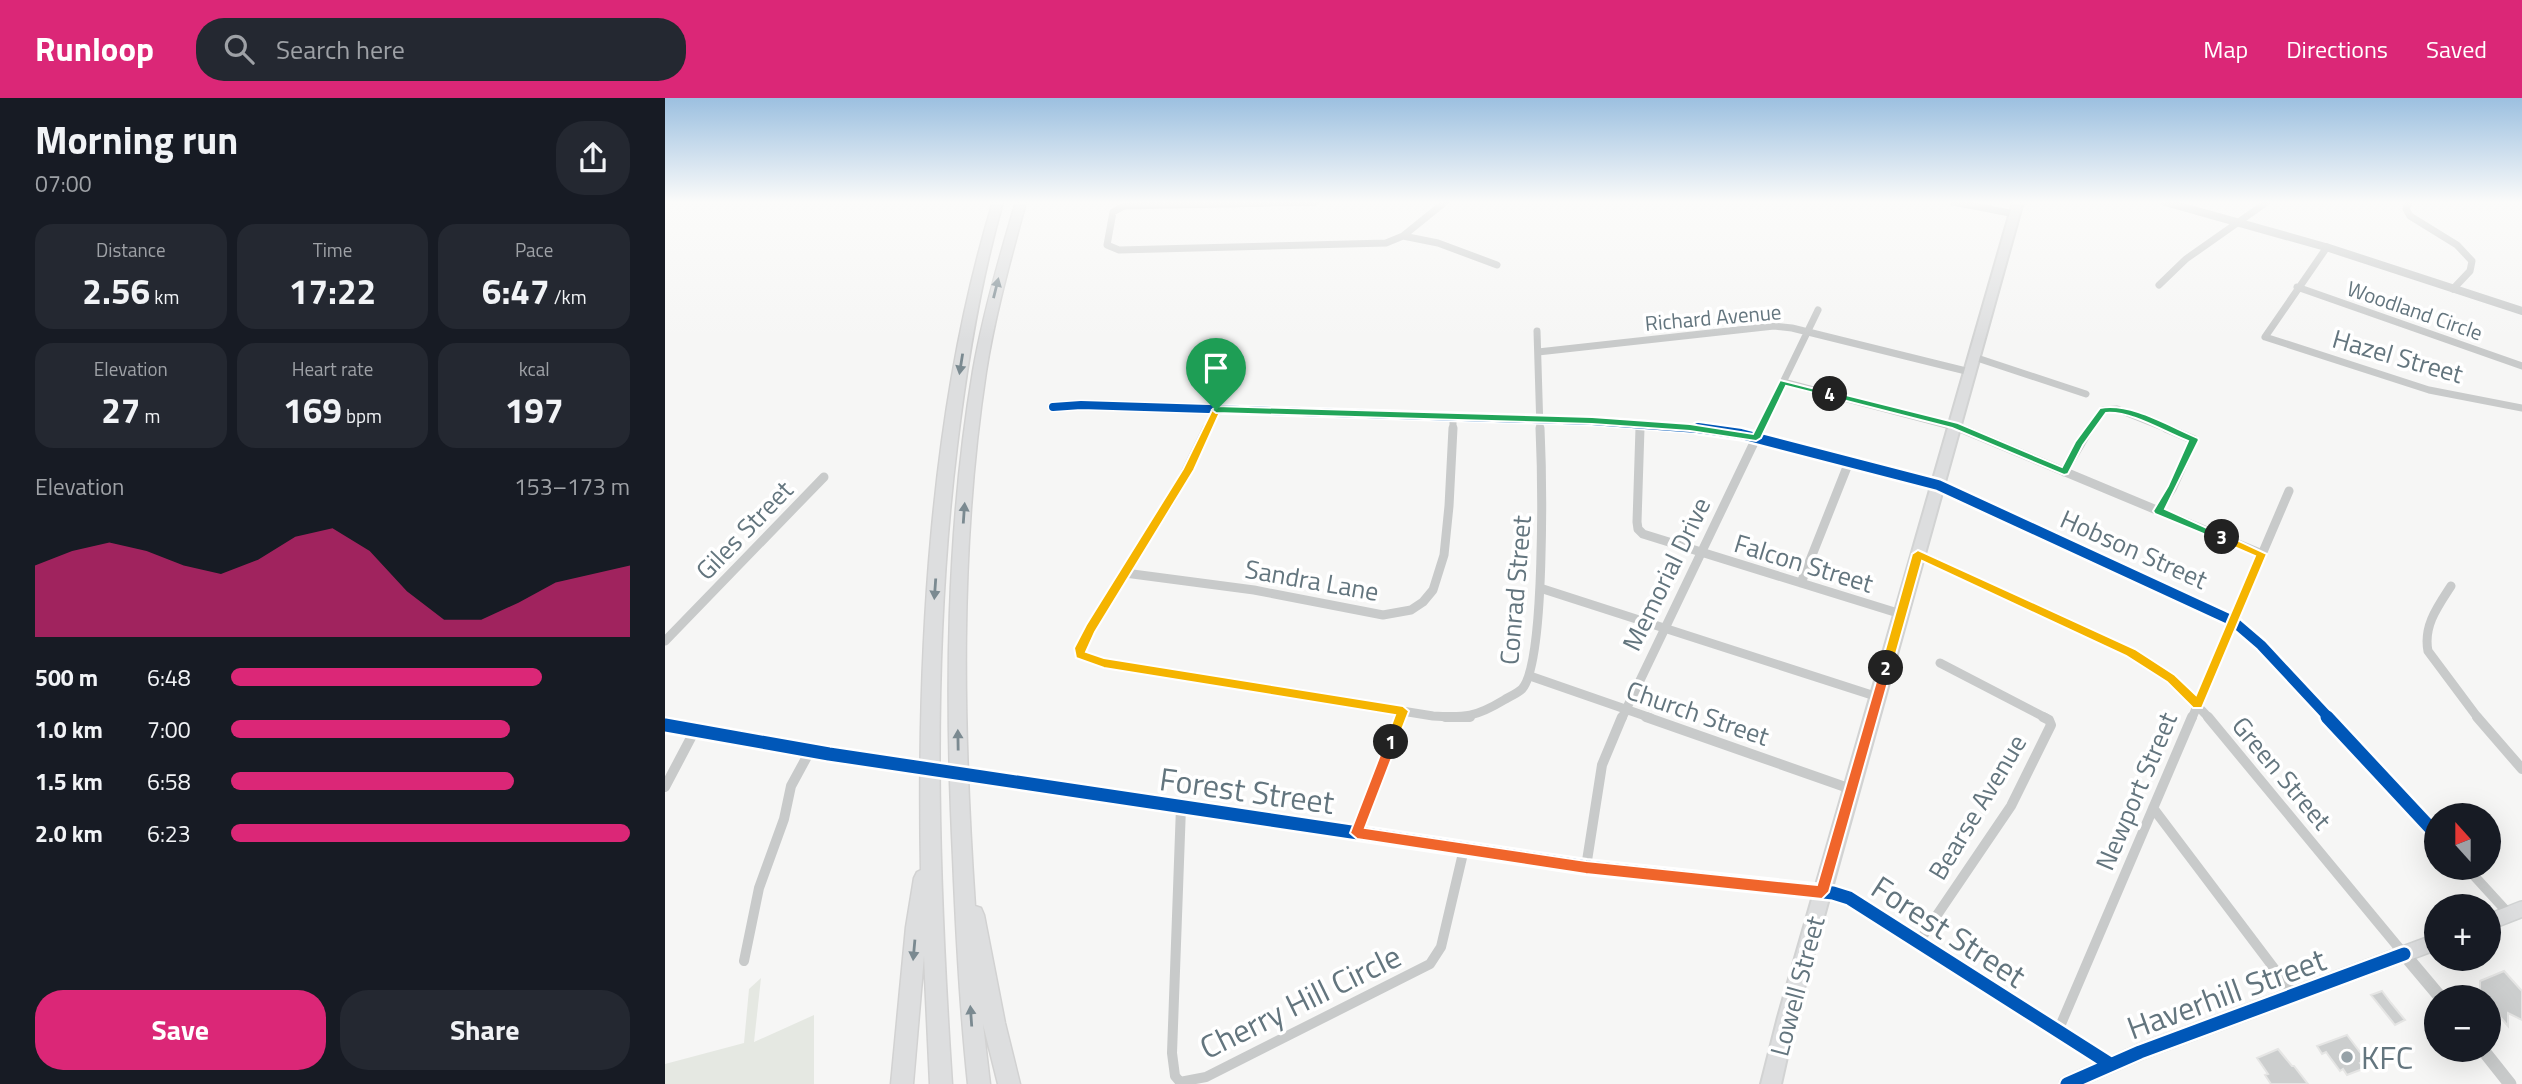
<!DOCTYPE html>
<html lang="en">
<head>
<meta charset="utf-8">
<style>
  body { margin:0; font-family:"Titillium Web",sans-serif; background:#242831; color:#f1f3f6; height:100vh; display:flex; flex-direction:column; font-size:26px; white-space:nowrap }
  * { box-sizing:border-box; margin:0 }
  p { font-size:23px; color:#9ea1a6 }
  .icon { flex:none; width:38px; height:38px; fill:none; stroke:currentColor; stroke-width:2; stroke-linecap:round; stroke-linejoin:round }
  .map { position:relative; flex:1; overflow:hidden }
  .details { display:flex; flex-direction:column; background:#171b24; width:665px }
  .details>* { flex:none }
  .needle { width:46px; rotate:339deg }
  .fabs { position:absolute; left:1759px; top:705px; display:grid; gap:14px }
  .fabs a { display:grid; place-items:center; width:77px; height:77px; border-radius:50%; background:#171b24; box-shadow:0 7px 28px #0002; font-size:35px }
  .pin { position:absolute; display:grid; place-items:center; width:60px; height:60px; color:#fff; margin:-72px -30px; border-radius:50% 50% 50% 0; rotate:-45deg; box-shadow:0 0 7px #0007 }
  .pin .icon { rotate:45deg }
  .km { position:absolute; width:35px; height:35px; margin:-18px; border-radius:50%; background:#222; color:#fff; font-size:19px; line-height:35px; text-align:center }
  .round { display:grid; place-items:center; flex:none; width:74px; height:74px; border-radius:28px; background:#242831 }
  .head { display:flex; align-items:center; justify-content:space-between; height:119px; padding:0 35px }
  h1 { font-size:38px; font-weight:700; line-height:52px }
  .metrics { display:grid; grid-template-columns:repeat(3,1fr); gap:10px; height:119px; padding:7px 35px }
  .metrics div { display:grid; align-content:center; border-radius:18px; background:#242831; text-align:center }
  .metrics b { font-size:35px; font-weight:700 }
  .metrics small { font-size:19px; font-weight:400 }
  .metrics p { font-size:19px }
  .chart { height:196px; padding:14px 35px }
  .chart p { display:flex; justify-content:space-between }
  .chart svg { width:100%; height:126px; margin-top:7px; fill:#db2777; opacity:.7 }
  .button { display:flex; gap:14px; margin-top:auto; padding:14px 35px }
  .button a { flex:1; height:80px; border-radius:28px; background:#db2777; color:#fff; font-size:28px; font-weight:700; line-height:80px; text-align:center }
  .button a+a { background:#242831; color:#f1f3f6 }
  ul { padding:0 35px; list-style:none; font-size:23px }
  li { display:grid; grid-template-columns:112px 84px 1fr; align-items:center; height:52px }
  li i { height:18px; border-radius:9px; background:#db2777 }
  header { display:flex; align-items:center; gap:42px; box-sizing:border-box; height:98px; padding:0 35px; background:#db2777; color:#fff }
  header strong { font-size:33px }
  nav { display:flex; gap:38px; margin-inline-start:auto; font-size:24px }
  .search { width:490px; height:63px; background:#242831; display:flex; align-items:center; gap:18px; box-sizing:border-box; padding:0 24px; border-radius:28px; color:#9ea1a6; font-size:26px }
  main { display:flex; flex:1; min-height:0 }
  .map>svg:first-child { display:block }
</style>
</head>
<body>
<header>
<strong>Runloop</strong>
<div class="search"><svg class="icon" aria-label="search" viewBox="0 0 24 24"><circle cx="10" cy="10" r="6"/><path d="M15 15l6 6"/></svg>Search here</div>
<nav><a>Map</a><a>Directions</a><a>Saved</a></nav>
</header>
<main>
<section class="details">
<div class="head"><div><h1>Morning run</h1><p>07:00</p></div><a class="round"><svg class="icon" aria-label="share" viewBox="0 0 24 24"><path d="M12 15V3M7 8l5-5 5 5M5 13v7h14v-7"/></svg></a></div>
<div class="metrics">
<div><p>Distance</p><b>2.56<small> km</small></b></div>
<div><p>Time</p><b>17:22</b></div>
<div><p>Pace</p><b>6:47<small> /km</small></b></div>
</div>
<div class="metrics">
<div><p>Elevation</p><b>27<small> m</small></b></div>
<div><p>Heart rate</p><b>169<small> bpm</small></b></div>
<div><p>kcal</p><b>197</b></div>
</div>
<div class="chart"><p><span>Elevation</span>153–173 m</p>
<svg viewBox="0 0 160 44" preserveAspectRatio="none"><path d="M0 44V19L10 14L20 11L30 14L40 19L50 22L60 17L70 9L80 6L90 14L100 28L110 38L120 38L130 32L140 25L150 22L160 19V44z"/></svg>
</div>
<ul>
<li><b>500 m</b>6:48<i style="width:78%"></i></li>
<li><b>1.0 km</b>7:00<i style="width:70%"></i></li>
<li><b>1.5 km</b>6:58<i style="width:71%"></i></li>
<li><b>2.0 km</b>6:23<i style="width:100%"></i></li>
</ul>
<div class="button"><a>Save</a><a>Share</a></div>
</section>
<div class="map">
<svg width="1857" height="986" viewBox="0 0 1857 986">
  <rect width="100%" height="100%" fill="#f6f6f5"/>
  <path fill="#e5e8e2" d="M96,880L89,944L149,917V986H0V966L79,945L84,891Z"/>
  <path fill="#cccece" stroke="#e5e5e4" stroke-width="2" d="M1839,873L1857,893V922L1843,915V928L1824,906V900H1818L1815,895V883Z
    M1717,893L1726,905L1740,922L1730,927L1706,897Z
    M1682,937L1701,962L1695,965L1700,970L1682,977L1678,971L1675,973L1661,954L1657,956L1652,948Z
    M1613,951L1627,968H1629L1643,986H1606L1600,977L1603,976L1592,960Z"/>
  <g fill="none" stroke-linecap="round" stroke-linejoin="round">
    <defs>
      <path id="secondary" d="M1824,824L1857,811
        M1402,986L1475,954L1771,844"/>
      <path id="primary" d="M1348,104H1358L1131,919L1116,986H1096L1113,919Z"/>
      <path id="motorway" d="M328,104H338C315,184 302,265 292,348C266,560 273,773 287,986H265L259,858L248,986H226L241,829L249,780L252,774L256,772C252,555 264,312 328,104Z
        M351,104H361C346,160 330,216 321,274C294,451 298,630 310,808L316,810L319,817L340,925L355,986H333L318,926L325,986H303C295,911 291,835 288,759C280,597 281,434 308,273C318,216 334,160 351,104Z"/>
    </defs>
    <use href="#secondary" stroke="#d1d3d3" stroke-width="18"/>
    <use href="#primary" stroke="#d2d3d3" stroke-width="4"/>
    <use href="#motorway" stroke="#d2d2d2" stroke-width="3"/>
    <path stroke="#c8caca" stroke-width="7" d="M651,104L459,108L448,114L442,147L454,152L721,145L738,138L780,104
      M1288,104L1350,116
      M1744,104L1741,111L1745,118L1792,147L1807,163L1805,173L1788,191
      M738,138L773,145L832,167
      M1662,149L1600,239L1764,292L1857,310
      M1494,187L1521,161L1602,104
      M1632,189L1857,268
      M872,233L875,332
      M873,254L1109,228L1127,230L1305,274
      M1309,259L1421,296
      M1118,284L1301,332
      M388,309L416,307L927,323L1045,332
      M541,332L551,311
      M788,332V319
      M975,332V326
      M1095,332L1153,212
      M1424,332L1438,312L1452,311L1505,332"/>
    <path stroke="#c8caca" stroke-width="9" d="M542,330L507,401L425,531L415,550V557L439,565L768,618C800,620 811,619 839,602C844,599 853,595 857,591C881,564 877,373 875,330
      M975,330L972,424L973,431L978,436L1236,516
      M1033,330L1076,336L1273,387L1568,523L1596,547L1664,620
      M1295,330L1597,456
      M1399,374L1425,330
      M1493,413L1508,389L1529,342L1501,330
      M1253,456L1466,555L1506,580L1544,620
      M460,475L589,492L718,517L746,512L758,504L768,492L779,457L784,408L788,330
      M1136,485L1184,364
      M1786,488C1773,508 1758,528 1763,553L1813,620
      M875,490L1213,599
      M0,543L159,379
      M1275,565L1381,620
      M865,578L986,620
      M735,620L738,613
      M957,620L1096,330
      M1527,620L1624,393"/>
    <path stroke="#c8caca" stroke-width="10" d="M780,619H805
      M981,619L1186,691
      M1543,619L1739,856
      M1662,619L1771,736
      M1812,619L1857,671
      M0,689L30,632
      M516,709L507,955L510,978L515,984L541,979L765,866L776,849L799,751
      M1488,710L1630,898
      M692,735L736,619
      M921,769L937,667L957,619
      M1802,770L1844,816
      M1157,794L1184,800L1445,966
      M1253,845L1346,708L1386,627L1384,622L1378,619
      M79,863L94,790L119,721L126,688L145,653
      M1393,933L1527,619"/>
    <path stroke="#c8caca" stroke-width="8" d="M1500,104L1664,150L1857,213"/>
    <path stroke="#c8caca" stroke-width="13" d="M0,627L164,656
      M355,685L921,769L1157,794
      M1739,856L1776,900
      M1818,952L1845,986"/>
    <use href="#secondary" stroke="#dddedf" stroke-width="15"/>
    <use href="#primary" fill="#dddedf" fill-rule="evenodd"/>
    <use href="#motorway" fill="#dddedf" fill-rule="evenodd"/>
    <path stroke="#c8caca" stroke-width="13" d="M164,656L355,685"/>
    <defs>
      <path id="cycleway-far2" d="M388,309L416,307L927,323L1045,332"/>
      <path id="cycleway-far1" d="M1033,330L1076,336L1273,387L1568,523L1596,547L1664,620"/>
      <path id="cycleway" d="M1662,619L1771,736
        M0,627L164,656L921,769L1168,795L1184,800L1445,966
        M1402,986L1475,954L1739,856"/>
    </defs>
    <use href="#cycleway-far2" stroke="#fff" stroke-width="11"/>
    <use href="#cycleway-far1" stroke="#fff" stroke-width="15"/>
    <use href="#cycleway" stroke="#fff" stroke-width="18"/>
    <use href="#cycleway-far2" stroke="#0057b8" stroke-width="8"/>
    <use href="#cycleway-far1" stroke="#0057b8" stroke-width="10"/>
    <use href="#cycleway" stroke="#0057b8" stroke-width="13"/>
  </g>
  <defs><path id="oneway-solid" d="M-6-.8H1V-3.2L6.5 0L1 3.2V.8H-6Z" transform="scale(1.75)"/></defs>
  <g fill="#7b8a91">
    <use href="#oneway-solid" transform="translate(331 190) rotate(-76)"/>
    <use href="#oneway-solid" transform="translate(296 266) rotate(99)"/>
    <use href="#oneway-solid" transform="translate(299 415) rotate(-86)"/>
    <use href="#oneway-solid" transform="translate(270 491) rotate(94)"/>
    <use href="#oneway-solid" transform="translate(293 642) rotate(-91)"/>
    <use href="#oneway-solid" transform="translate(249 852) rotate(95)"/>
    <use href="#oneway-solid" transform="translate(306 918) rotate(-94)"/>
  </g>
  <linearGradient id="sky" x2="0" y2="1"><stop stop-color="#9cc0e0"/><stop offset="0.43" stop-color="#fbfbfa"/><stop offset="1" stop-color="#fbfbfa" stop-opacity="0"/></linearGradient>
  <rect width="1857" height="242" fill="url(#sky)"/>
  <path fill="#f5b400" stroke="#fff" stroke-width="2" d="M551,308L556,312L529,372L430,534L421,554L439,560L738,608L744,613L731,647H722L720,644L730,617L439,570L411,560L409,550L421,527L518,371L547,312Z"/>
  <path fill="#f0652b" stroke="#fff" stroke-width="2" d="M1221,565L1227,570L1164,794L1157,801L921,776L692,741L685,735L720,644L726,638L733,644L700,730L921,763L1152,787L1215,570Z"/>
  <path fill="#f5b400" stroke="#fff" stroke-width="2" d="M1557,435L1602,456L1537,610H1528L1502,584L1461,558L1257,463L1227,570L1221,575L1215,570L1247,456L1253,452L1470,551L1510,577L1531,597L1590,458L1553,442V437Z"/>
  <path fill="#22a559" stroke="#fff" stroke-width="2" d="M1165,293L1293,325L1397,369L1410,344L1435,310C1466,304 1504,328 1533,340L1534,342L1500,411L1562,439L1560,442H1553L1490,416L1488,413L1503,388L1523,343C1499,334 1467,313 1441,315L1418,347L1403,376L1399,377L1287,330L1162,298L1160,296Z"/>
  <path fill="#22a559" stroke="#fff" stroke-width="2" d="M1115,282L1170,296L1165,299L1121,288L1096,340L1091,343L1025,333L927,326L551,315L547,312L551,308L927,319L1025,326L1088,336Z"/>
  <circle fill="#96a2a8" stroke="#fff" stroke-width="2.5" cx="1682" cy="959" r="7"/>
  <g text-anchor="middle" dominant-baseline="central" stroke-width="7" stroke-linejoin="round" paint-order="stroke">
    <g font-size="21" fill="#63757e" stroke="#fff">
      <text transform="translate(1750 212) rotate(19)">Woodland Circle</text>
      <text transform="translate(1048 219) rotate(-5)">Richard Avenue</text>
    </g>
    <g font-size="26" fill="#63757e" stroke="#fff">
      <text transform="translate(1733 258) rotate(16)">Hazel Street</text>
      <text transform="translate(79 432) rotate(-46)">Giles Street</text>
      <text transform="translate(1469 451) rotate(24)">Hobson Street</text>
      <text transform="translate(1139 465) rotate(17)">Falcon Street</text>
      <text transform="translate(1001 476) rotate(-64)">Memorial Drive</text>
      <text transform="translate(647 482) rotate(10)">Sandra Lane</text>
      <text transform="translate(850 492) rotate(-85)">Conrad Street</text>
      <text transform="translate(1033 615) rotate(19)">Church Street</text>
      <text transform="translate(1617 675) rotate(50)">Green Street</text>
      <text transform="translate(1471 693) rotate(-67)">Newport Street</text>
      <text transform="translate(1312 709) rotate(-59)">Bearse Avenue</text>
      <text transform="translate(1132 888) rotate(-75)">Lowell Street</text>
    </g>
    <g font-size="32" fill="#63757e" stroke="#fff">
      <text transform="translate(582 692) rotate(8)">Forest Street</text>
      <text transform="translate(1284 833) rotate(33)">Forest Street</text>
      <text transform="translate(1561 895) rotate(-20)">Haverhill Street</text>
      <text transform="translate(635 903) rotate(-26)">Cherry Hill Circle</text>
    </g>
    <g font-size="32" fill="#63757e" stroke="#fff" text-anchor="start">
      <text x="1696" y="959">KFC</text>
    </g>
  </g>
</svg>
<div class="fabs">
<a><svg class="needle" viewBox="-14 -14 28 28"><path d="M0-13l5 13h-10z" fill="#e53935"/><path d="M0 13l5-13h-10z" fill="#9ea1a6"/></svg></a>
<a>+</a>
<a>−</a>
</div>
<div class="pin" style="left:551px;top:312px;background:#1e9e55"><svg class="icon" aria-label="arrive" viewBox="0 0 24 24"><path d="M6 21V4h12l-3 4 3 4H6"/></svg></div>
<b class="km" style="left:726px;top:644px">1</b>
<b class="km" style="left:1221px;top:570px">2</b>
<b class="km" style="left:1557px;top:439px">3</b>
<b class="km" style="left:1165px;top:296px">4</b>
</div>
</main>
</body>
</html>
